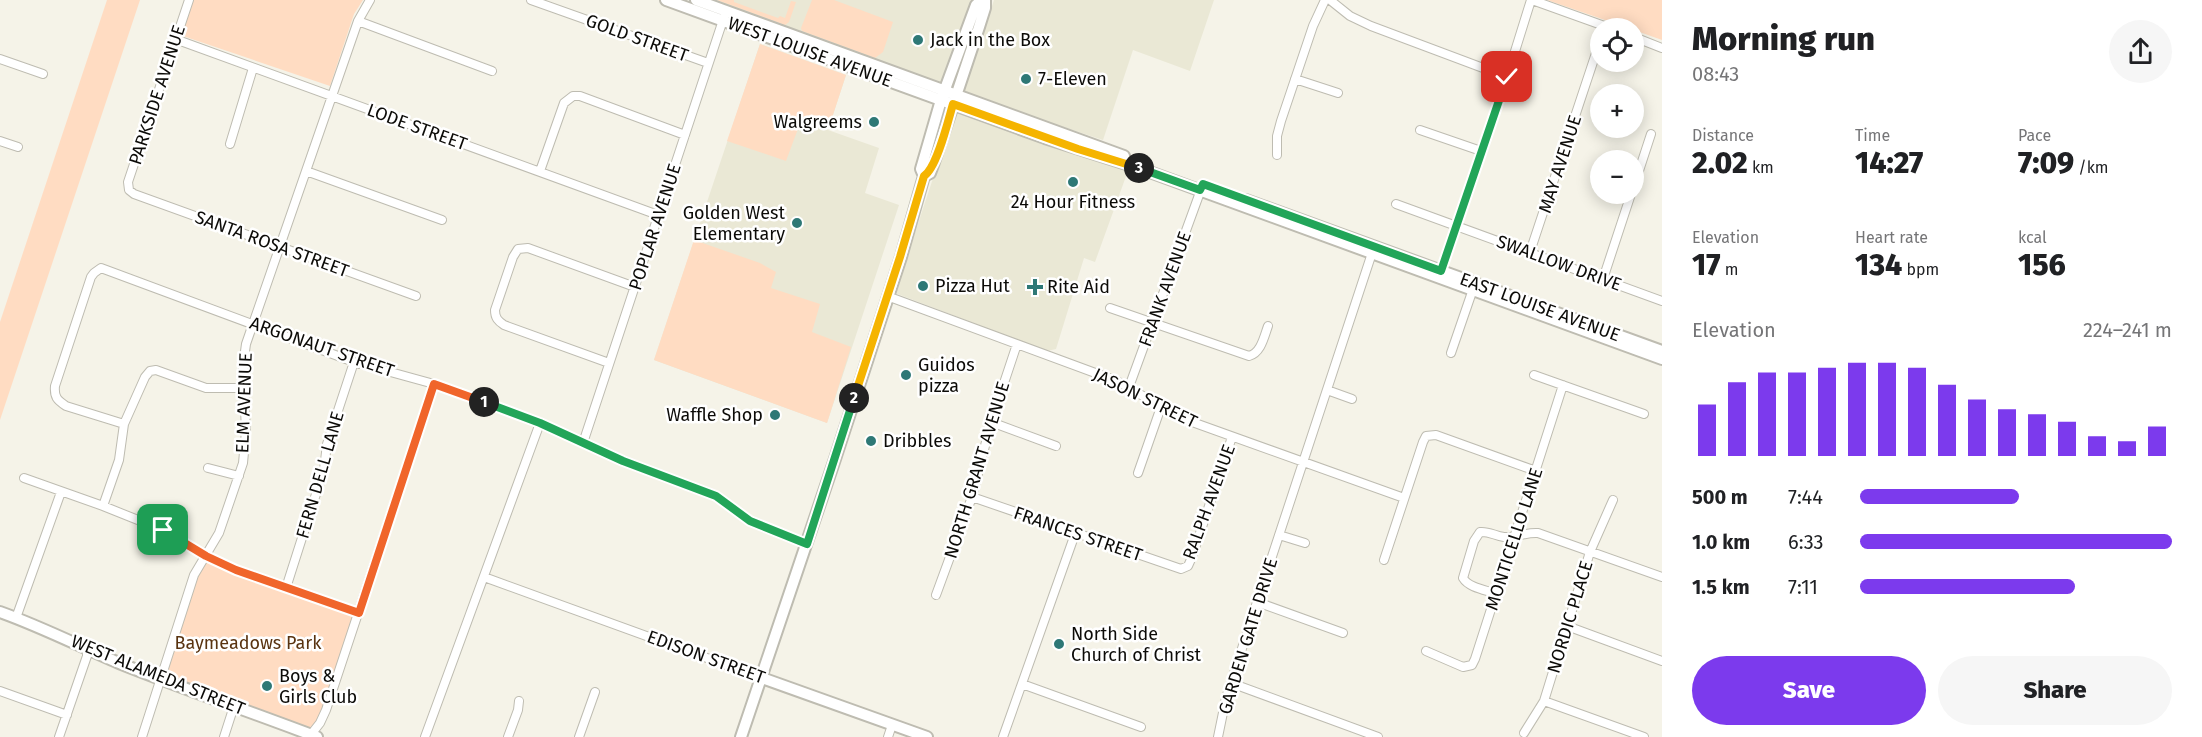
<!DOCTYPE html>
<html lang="en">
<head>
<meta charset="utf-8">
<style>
  body { margin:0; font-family:"Fira Sans",sans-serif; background:#f6f6f6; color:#202124; height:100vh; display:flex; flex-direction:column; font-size:22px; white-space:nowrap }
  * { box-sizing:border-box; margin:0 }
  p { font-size:20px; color:#757577 }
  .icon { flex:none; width:33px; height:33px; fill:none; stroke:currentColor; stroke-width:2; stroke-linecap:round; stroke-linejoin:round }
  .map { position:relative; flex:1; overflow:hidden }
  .panel { display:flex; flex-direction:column; background:#fff; width:540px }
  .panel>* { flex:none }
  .fabs { position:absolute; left:1590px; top:18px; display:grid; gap:12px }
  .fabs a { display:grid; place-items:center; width:54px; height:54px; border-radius:50%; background:#fff; box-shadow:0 3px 15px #0003; font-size:30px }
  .pin { position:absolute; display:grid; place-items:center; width:51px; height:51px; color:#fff; margin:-26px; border-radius:12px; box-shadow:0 3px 9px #0006 }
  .km { position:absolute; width:30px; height:30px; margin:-15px; border-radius:50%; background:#222; color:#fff; font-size:16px; line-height:30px; text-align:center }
  .round { display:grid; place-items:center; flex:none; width:63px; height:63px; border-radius:32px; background:#f6f6f6 }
  .head { display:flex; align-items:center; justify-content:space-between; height:102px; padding:0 30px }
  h1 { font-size:33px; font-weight:800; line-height:45px }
  .metrics { display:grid; grid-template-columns:repeat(3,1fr); gap:9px; height:102px; padding:6px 30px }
  .metrics div { display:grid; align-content:center }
  .metrics b { font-size:30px; font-weight:800 }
  .metrics small { font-size:16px; font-weight:400 }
  .metrics p { font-size:16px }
  .chart { height:168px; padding:12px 30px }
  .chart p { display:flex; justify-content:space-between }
  .chart svg { width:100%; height:108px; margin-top:6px; stroke:#7c3aed; stroke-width:6 }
  .action { display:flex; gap:12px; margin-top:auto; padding:12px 30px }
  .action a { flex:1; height:69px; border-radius:36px; background:#7c3aed; color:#fff; font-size:24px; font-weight:800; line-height:69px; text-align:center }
  .action a+a { background:#f6f6f6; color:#202124 }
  ul { padding:0 30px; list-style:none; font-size:20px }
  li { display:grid; grid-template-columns:96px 72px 1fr; align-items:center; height:45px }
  li i { height:15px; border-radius:8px; background:#7c3aed }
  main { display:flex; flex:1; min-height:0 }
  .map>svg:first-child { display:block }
</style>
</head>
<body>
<main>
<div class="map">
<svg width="1662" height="737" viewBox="0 0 1662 737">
  <rect width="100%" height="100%" fill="#f5f3e8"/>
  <path fill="#eae8d5" d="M707,0H971L943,86Z
    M994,0H1214L1190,71L1133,50L1103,140L963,94Z
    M760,44L846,75L828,130L879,148L865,193L899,205L827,423L654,360Z
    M956,109L1129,168L1095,262L1084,258L1056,349L1047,351L895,293Z"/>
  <path fill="#ffdcc2" d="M107,0H140L0,420V322Z
    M192,0H363L354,14L330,86L180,35Z
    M717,0H734V2L778,18L780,16L785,18L791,1L796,2L789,22L785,25Z
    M812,0H834L893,22L883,52L875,58L802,31L801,28Z
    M1547,0H1662V40L1634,30V28H1628Z
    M760,44L846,75L829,127L802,118L786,161L727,141Z
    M694,240L760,263L776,272L771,288L820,304L812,332L851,347L827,423L654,360Z
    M206,556L359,613L326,710L311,735L161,679L194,575Z"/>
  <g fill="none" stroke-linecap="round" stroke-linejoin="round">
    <defs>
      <path id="street" d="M189,0L128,182L129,190L134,194L416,296
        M531,0L708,63
        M1330,0L1350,16L1371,26L1507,77
        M1532,0L1610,28
        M358,21L492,71
        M1634,37L1662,48
        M175,39L658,215
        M0,59L43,74
        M1295,79L1338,93
        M1420,130L1481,151
        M0,141L18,147
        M230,144L253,68
        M1277,155V136L1281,121L1313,26L1325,0
        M306,171L442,220
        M540,171L564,103L573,96H580L685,135
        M1634,186L1651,134
        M1396,204L1662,301
        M1530,252L1600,41
        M1441,271L1507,77L1531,0
        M1603,279L1631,194
        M887,296L1117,381L1181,418L1404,498
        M1110,308L1249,356C1261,353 1264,337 1268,326
        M1451,353L1472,292
        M609,363L504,325C498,321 495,318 495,310L513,257L518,249L528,248L635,287
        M1534,375L1644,414
        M1129,387L1203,184
        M1327,390L1352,399
        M991,422L1056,446
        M124,424L66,406C57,400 54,397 55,386L91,277L94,273L101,268L354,362L434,384L540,423L623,461L716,496L750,521L807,544
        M583,443L724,17
        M208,468L239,476
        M1138,473L1161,407
        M24,478L103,506L163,530L206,556L236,570L359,613
        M972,497L1181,569L1188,566L1192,557L1232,437
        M103,506L119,460L124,424L145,377L150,371L156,370L206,388H243
        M1279,535L1305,543
        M1384,560L1423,442L1426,436L1436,435L1536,471
        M484,577L762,678
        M286,588L324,469L327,444L354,362
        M1497,594C1486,590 1469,588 1463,578L1474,541L1480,532C1489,531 1495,536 1504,537C1515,538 1526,532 1538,533L1662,577
        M936,595L972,497L991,422L1017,344
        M1257,602L1343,633
        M16,618L61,492
        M1567,626L1662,661
        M1426,651L1463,667L1472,665L1475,659L1563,385
        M1231,683L1378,737
        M1022,684L1141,727
        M0,691L67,715
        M1544,701L1644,737
        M1524,733L1544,701L1590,552L1613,500
        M59,737L87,656V647
        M142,737L194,575L219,533L243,463L246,431L243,366L246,344L358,21L370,0
        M224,737L234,706
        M309,737L320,723L326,710L434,384
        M425,737L540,423
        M508,737L518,710L519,701
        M579,737L595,692
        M888,737L892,725
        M1003,737L1075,534
        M1218,737L1226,698L1257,602L1373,250"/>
      <path id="secondary" d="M666,0L1045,138L1136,167L1662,359
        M696,0L1124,156
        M924,176L921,169L941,100L976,5L982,0
        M1246,200L1662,351
        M0,612C42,627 79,646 119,663C184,689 251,712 317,737
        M762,678L927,737
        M741,737L835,459L901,257L924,176L930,173L934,162L979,27L985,8V0"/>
    </defs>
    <use href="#street" stroke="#bebcb1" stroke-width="10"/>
    <use href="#secondary" stroke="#bebcb1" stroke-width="14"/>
    <use href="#street" stroke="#fff" stroke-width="8"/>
    <use href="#secondary" stroke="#fff" stroke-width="10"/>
  </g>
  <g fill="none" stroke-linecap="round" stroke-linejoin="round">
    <defs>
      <path id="split-1" d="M163,530L206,556L236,570L359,613L434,384L484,402"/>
      <path id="split-2" d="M484,402L540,423L623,461L716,496L750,521L807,544L854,398"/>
      <path id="split-3" d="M854,398L900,257L924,176C937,168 948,121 953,104L1078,149L1139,168"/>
      <path id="split-4" d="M1139,168L1200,190L1203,184L1441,271L1507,77"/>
    </defs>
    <use href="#split-1" stroke="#fff" stroke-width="12"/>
    <use href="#split-2" stroke="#fff" stroke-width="12"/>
    <use href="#split-3" stroke="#fff" stroke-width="12"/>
    <use href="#split-4" stroke="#fff" stroke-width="12"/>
    <use href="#split-1" stroke="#f0652b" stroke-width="8"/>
    <use href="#split-2" stroke="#22a559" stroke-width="8"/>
    <use href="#split-3" stroke="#f5b400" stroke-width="8"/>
    <use href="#split-4" stroke="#22a559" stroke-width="8"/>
  </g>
  <g fill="#2e7876" stroke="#fff" stroke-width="2">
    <circle cx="918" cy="40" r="6"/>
    <circle cx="1026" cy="79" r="6"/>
    <circle cx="874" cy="122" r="6"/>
    <circle cx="1073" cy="182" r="6"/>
    <circle cx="797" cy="223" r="6"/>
    <circle cx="923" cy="286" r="6"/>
    <path d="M1032 278h6v6h6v6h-6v6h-6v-6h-6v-6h6z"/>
    <circle cx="906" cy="375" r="6"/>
    <circle cx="775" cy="415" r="6"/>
    <circle cx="871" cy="441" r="6"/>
    <circle cx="1059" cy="644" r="6"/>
    <circle cx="267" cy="686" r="6"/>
  </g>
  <g text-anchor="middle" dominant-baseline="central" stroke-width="5" stroke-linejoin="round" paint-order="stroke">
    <g font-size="18" fill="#0c0b08" stroke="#fff">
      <text transform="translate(637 38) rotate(20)">GOLD STREET</text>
      <text transform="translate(810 52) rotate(20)">WEST LOUISE AVENUE</text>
      <text transform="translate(157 95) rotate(-72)">PARKSIDE AVENUE</text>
      <text transform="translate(417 127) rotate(20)">LODE STREET</text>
      <text transform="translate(1560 164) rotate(-72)">MAY AVENUE</text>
      <text transform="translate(655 227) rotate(-72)">POPLAR AVENUE</text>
      <text transform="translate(272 244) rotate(20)">SANTA ROSA STREET</text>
      <text transform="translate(1559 263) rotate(20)">SWALLOW DRIVE</text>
      <text transform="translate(1165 289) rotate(-70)">FRANK AVENUE</text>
      <text transform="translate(1540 307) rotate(20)">EAST LOUISE AVENUE</text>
      <text transform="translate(322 347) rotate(19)">ARGONAUT STREET</text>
      <text transform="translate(1145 398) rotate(26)">JASON STREET</text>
      <text transform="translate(244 403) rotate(-88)">ELM AVENUE</text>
      <text transform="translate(977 470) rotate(-73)">NORTH GRANT AVENUE</text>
      <text transform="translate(320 475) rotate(-74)">FERN DELL LANE</text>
      <text transform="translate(1209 502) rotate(-70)">RALPH AVENUE</text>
      <text transform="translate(1078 534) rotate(19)">FRANCES STREET</text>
      <text transform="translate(1514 539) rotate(-72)">MONTICELLO LANE</text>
      <text transform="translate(1570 617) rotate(-73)">NORDIC PLACE</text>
      <text transform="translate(1248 636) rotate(-73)">GARDEN GATE DRIVE</text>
      <text transform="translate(706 657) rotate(20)">EDISON STREET</text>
      <text transform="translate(158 675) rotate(22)">WEST ALAMEDA STREET</text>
    </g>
    <g font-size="18" fill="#0c0b08" stroke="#fff" text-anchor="start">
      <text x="930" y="40">Jack in the Box</text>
      <text x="1038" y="79">7-Eleven</text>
      <text x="862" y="122" text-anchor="end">Walgreems</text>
      <text x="1073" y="202" text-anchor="middle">24 Hour Fitness</text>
      <text x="785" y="213" text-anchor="end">Golden West<tspan x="785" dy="21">Elementary</tspan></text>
      <text x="935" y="286">Pizza Hut</text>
      <text x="1047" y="287">Rite Aid</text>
      <text x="918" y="365">Guidos<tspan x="918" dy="21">pizza</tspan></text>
      <text x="763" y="415" text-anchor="end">Waffle Shop</text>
      <text x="883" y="441">Dribbles</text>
      <text x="1071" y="634">North Side<tspan x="1071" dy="21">Church of Christ</tspan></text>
      <text x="279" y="676">Boys &amp;<tspan x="279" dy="21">Girls Club</tspan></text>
    </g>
    <g font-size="18" fill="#593310" stroke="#fff">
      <text x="248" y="643">Baymeadows Park</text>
    </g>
  </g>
</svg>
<div class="fabs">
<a><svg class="icon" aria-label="locate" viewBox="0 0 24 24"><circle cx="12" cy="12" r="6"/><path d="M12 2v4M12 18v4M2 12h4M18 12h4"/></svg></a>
<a>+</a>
<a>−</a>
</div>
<div class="pin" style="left:163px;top:530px;background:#1e9e55"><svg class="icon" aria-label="arrive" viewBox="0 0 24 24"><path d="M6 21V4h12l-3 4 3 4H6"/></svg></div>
<div class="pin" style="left:1507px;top:77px;background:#d93025"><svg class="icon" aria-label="check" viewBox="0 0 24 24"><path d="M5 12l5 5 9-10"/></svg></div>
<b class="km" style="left:484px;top:402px">1</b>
<b class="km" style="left:854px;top:398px">2</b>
<b class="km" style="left:1139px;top:168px">3</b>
</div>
<section class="panel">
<div class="head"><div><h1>Morning run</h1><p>08:43</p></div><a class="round"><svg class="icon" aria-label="share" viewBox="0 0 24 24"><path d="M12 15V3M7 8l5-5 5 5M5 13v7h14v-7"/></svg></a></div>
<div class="metrics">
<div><p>Distance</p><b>2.02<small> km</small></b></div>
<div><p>Time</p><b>14:27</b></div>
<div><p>Pace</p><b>7:09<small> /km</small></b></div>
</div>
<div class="metrics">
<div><p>Elevation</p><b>17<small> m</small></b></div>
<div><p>Heart rate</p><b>134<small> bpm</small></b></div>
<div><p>kcal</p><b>156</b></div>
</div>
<div class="chart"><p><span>Elevation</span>224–241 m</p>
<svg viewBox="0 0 160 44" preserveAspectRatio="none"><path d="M5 44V23M15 44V14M25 44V10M35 44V10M45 44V8M55 44V6M65 44V6M75 44V8M85 44V15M95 44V21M105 44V25M115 44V27M125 44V30M135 44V36M145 44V38M155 44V32"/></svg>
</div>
<ul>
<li><b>500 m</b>7:44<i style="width:51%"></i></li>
<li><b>1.0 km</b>6:33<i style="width:100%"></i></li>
<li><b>1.5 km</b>7:11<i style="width:69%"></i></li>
</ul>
<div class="action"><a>Save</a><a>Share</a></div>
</section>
</main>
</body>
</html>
